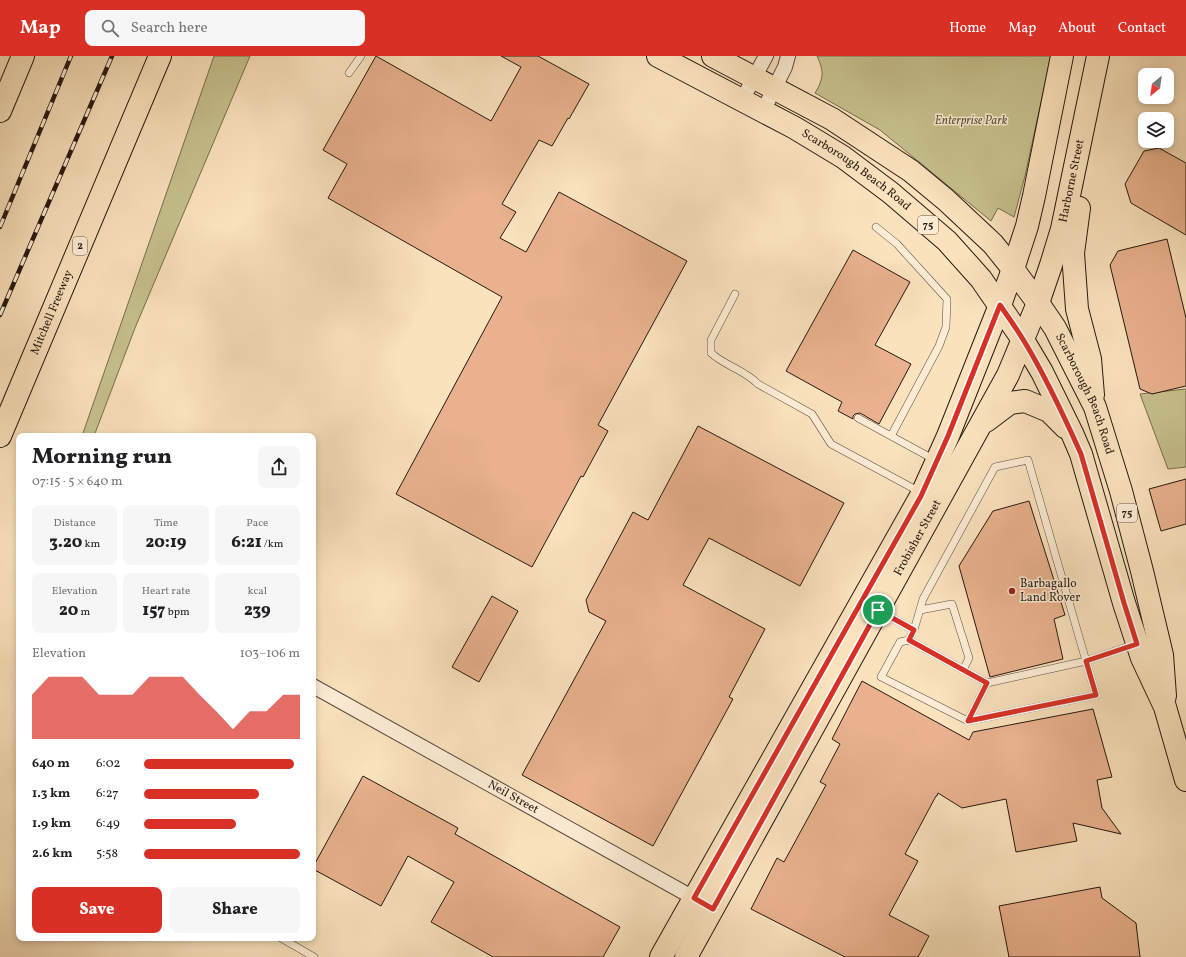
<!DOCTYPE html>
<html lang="en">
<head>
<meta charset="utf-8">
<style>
  body { margin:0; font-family:Vollkorn,serif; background:#f6f6f6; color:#202124; height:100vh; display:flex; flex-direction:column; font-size:15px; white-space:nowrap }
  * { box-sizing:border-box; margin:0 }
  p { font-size:13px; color:#757577 }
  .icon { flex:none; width:22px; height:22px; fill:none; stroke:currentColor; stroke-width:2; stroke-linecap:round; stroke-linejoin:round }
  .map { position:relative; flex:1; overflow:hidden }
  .details { position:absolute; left:16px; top:377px; width:300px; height:508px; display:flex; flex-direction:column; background:#fff; border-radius:8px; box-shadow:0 2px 6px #0003 }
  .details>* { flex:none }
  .needle { width:26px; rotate:209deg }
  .tools { position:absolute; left:1138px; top:12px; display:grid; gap:8px }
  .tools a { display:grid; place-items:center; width:36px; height:36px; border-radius:8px; background:#fff; box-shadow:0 2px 6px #0003; font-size:20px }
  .pin { position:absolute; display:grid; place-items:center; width:34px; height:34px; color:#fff; margin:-17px; border:2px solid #fff; border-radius:50%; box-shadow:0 1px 4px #0007 }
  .round { display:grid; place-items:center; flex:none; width:42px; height:42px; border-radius:8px; background:#f6f6f6 }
  .head { display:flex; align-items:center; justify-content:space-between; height:68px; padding:0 16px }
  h1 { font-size:22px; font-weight:800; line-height:30px }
  .figures { display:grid; grid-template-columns:repeat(3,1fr); gap:6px; height:68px; padding:4px 16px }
  .figures div { display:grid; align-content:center; border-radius:8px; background:#f6f6f6; text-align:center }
  .figures b { font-size:17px; font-weight:800 }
  .figures small { font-size:11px; font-weight:400 }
  .figures p { font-size:11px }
  .chart { height:112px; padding:8px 16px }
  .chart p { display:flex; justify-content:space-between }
  .chart svg { width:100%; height:72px; margin-top:4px; fill:#d93025; opacity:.7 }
  .cta { display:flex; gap:8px; margin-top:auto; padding:8px 16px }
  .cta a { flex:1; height:46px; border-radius:8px; background:#d93025; color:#fff; font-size:16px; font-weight:800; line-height:46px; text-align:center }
  .cta a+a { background:#f6f6f6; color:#202124 }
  ul { padding:0 16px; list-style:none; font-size:13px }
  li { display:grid; grid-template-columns:64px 48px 1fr; align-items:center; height:30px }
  li i { height:10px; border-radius:5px; background:#d93025 }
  header { display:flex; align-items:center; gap:24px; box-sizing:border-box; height:56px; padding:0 20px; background:#d93025; color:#fff }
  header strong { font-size:19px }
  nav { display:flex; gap:22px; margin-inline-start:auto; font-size:14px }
  .search { width:280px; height:36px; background:#f6f6f6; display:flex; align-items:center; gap:10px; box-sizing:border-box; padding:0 14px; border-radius:8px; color:#757577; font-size:15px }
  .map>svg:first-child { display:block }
</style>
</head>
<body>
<header>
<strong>Map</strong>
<div class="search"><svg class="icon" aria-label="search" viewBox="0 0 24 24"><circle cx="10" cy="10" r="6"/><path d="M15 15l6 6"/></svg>Search here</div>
<nav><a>Home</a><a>Map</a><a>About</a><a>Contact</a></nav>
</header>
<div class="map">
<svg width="1186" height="901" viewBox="0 0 1186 901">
  <rect width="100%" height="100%" fill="#fae2bd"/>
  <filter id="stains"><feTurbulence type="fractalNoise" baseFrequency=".005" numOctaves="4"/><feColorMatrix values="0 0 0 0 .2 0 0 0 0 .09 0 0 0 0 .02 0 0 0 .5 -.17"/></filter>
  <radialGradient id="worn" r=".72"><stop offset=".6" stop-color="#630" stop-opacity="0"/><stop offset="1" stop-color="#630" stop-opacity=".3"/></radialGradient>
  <path fill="#c6c08c" stroke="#766c4e" d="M214,0H250L135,272L94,380H82Z
    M817,0H1051L1025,120L1014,161L998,152L991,165L880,74L815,37C824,22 824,15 817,0Z
    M1186,333V411L1168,413L1140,338Z"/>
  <path fill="#e9b18d" stroke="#261811" d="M376,0L491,65L521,11L501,0H538L589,28L569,63L568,62L552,90L539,84L502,148L516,156L500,182L526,196L559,136L687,205L598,369L608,375L583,421L581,420L532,511L396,438L502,241L328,142L347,108L323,94Z
    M1159,92L1186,107V179L1131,147L1125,128L1144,95Z
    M1167,183L1186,262V330L1152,338L1140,333L1110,209L1118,195Z
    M853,194L910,226L875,289L911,308L879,368L860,357L855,358L853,360V363L838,355L842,346L786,315Z
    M698,370L844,447L800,530L709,482L683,529L765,573L729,641L733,643L653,790L522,719L606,565L589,556L586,544L633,456L648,464Z
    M1186,423V468L1161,475L1149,433Z
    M1029,445L1065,559L1054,563L1063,603L990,621L959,510L993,455Z
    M492,540L518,555L479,626L452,611Z
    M862,625L969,684L973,676L1093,653L1112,721L1097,724L1102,752L1121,778L1073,767L1077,785L1016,796L1006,743L962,752L938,737L937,740H936L905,798L918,805L889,859L929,880L918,901H845L751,853L777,802L784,806L826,729L820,726L840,688L832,683Z
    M363,720L458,772L455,778L620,871L603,901H493L431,866L454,826L408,800L381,850L313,813V811Z
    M1100,831L1102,842L1136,867L1140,901H1009L999,850Z"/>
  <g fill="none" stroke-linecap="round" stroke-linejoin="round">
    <defs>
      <path id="lane" d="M349,17L361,0
        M876,171L897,188L947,243L946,271L939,290L891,380L935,404
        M735,238L711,284V297C725,310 745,314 758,328L812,358L831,388L920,436
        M858,362L891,380
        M1028,404L1086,605L987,627L909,584L914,574L923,543L995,411Z
        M920,554L952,548L969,602L963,614
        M880,555L914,574
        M909,584L900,586L881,621L968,665L1096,639L1086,605L1136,588
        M968,665L987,627
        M281,882L314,901"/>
      <g id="street">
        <path d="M742,44L766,0"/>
        <path d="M763,55L785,11L788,0"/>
        <path id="s1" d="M313,630L701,846"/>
      </g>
      <g id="primary">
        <path id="s2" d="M658,0L795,72L843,101L891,137L947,185L981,223L1023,284L1042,316L1072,377L1081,398L1124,547L1142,602L1165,651L1186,724"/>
        <path id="s3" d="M713,0L832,63L911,115L946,144L993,188L1013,213L1038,247L1055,272L1095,351L1121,435L1142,515L1162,599L1165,640"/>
        <path d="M1079,152L1073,197L1077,253L1090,303L1093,339"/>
        <path d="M986,365L1010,347L1025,345L1049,355L1065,371"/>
        <path d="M661,901L921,440L948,380L1000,249L1013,213L1027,170L1034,140L1062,0"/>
        <path id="s4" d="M686,901L1008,319L1038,247L1051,209L1062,173L1098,0"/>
      </g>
      <g id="highway">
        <path d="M0,55L23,0"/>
        <path id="s5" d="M0,380L160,0"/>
      </g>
    </defs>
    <use href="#lane" stroke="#5b4a3c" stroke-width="8"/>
    <use href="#street" stroke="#5b4a3c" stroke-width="16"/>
    <use href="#primary" stroke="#261811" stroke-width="24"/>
    <use href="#highway" stroke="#261811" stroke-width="24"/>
    <use href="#lane" stroke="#fcecd4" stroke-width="7"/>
    <use href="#street" stroke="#fcecd4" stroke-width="14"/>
    <use href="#primary" stroke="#fae2bd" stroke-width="22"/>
    <use href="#highway" stroke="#fae2bd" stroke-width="22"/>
    <defs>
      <path id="rail" d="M0,171L71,0
        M0,259L112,0"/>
    </defs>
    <use href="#rail" stroke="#261811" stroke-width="4.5"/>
    <use href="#rail" stroke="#fcecd4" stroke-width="3" stroke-dasharray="9" stroke-linecap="butt"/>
  </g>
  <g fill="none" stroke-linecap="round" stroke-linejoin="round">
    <defs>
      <path id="route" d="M1000,249C1008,261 1017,273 1024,285C1046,321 1064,360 1081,398L1124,547L1137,588L1086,605L1096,639L968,665L987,627L909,584L914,574L878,554L713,853L694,842L921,440L948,380Z"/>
    </defs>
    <use href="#route" stroke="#fff" stroke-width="8"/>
    <use href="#route" stroke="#d93025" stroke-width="5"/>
  </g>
  <circle fill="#8f2418" stroke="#fcecd4" stroke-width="1.5" cx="1012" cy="535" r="4"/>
  <g text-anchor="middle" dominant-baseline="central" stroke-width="3" stroke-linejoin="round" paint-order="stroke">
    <g fill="#fcecd4" stroke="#66584c" stroke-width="1">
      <rect x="918" y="160" width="20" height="18" rx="3"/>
      <rect x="73" y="181" width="14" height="18" rx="3"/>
      <rect x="1117" y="448" width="20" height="18" rx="3"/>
    </g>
    <g font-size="11" font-weight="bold" fill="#261811">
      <text x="928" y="169">75</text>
      <text x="80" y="190">2</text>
      <text x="1127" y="457">75</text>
    </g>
    <g font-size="12" font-style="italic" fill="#5e533c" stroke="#fcecd4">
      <text x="971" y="65">Enterprise Park</text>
    </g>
    <g font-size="12" fill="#261811" stroke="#fcecd4">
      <text stroke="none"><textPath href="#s2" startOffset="229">Scarborough Beach Road</textPath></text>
      <text stroke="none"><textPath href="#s4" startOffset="870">Harborne Street</textPath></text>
      <text stroke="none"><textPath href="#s5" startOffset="134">Mitchell Freeway</textPath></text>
      <text stroke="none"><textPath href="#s3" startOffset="516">Scarborough Beach Road</textPath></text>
      <text stroke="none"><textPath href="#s4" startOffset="479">Frobisher Street</textPath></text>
      <text stroke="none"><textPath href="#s1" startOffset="229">Neil Street</textPath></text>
    </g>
    <g font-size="12" fill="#261811" stroke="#fcecd4" text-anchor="start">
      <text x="1020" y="528">Barbagallo<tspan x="1020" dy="14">Land Rover</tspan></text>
    </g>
  </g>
  <rect width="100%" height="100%" filter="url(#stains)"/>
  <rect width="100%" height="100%" fill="url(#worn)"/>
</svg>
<div class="tools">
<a><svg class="needle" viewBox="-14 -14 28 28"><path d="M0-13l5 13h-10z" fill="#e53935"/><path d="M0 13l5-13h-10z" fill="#757577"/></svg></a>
<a><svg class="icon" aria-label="layers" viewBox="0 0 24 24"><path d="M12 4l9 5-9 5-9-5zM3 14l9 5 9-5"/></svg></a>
</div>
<div class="pin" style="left:878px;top:554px;background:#1e9e55"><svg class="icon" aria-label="arrive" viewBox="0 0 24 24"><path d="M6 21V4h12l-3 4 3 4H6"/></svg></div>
<section class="details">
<div class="head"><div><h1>Morning run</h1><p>07:15 · 5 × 640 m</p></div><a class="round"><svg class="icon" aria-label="share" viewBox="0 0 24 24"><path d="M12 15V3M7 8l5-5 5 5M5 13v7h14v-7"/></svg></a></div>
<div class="figures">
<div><p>Distance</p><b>3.20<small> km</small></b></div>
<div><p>Time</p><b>20:19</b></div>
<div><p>Pace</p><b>6:21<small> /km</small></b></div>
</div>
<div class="figures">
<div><p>Elevation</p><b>20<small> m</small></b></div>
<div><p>Heart rate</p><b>157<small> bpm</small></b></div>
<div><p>kcal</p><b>239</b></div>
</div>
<div class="chart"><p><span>Elevation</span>103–106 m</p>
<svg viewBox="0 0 160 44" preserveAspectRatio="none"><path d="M0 44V17L10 6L20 6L30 6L40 17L50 17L60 17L70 6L80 6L90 6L100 17L110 27L120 38L130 27L140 27L150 17L160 17V44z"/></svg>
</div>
<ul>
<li><b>640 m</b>6:02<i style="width:96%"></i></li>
<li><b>1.3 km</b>6:27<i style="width:74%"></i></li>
<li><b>1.9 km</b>6:49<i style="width:59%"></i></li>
<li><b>2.6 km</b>5:58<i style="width:100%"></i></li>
</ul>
<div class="cta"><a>Save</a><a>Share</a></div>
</section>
</div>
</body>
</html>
